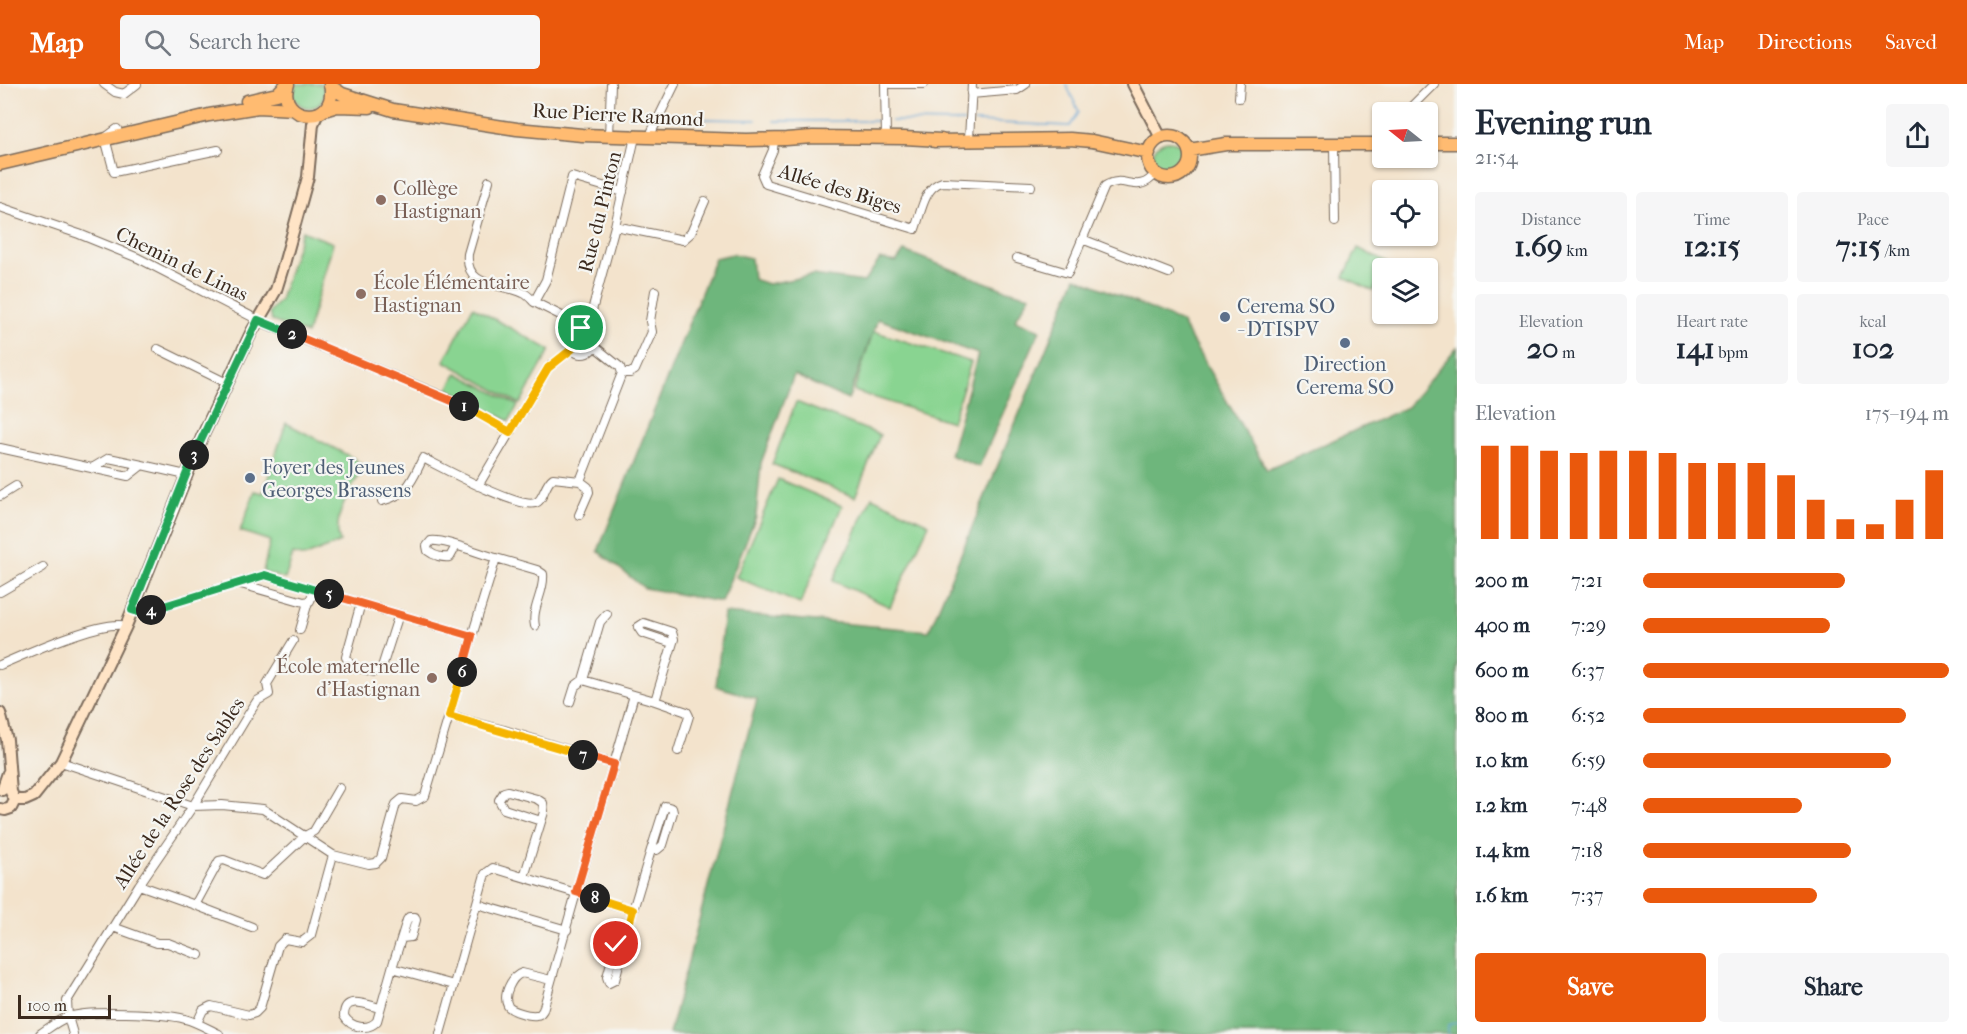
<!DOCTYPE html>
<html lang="en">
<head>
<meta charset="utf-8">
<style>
  body { margin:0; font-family:"IM FELL French Canon",serif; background:#f6f6f7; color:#1f2937; height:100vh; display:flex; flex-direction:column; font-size:22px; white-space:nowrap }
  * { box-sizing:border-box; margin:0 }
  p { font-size:20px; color:#747a83 }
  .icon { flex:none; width:33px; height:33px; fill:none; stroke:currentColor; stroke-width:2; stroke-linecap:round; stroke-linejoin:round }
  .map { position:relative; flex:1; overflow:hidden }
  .drawer { display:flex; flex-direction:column; background:#fff; width:510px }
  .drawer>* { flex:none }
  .needle { width:39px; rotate:288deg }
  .buttons { position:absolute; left:1372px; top:18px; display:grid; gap:12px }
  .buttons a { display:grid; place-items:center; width:66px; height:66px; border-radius:6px; background:#fff; box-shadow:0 2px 4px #0004; font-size:30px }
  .scale { position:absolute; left:18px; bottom:15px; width:93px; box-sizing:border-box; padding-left:6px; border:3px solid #3b2a1e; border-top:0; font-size:16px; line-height:21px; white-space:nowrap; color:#3b2a1e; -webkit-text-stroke:4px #f6f6f2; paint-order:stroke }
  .pin { position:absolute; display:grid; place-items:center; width:51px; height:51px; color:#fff; margin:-26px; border:3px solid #fff; border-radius:50%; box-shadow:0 2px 6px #0007 }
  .km { position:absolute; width:30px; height:30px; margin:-15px; border-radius:50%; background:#222; color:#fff; font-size:16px; line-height:30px; text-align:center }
  .round { display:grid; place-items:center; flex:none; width:63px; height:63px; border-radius:6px; background:#f6f6f7 }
  .head { display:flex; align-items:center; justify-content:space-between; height:102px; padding:0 18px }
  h1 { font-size:33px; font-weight:800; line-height:45px }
  .figures { display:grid; grid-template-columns:repeat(3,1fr); gap:9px; height:102px; padding:6px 18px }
  .figures div { display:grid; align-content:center; border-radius:6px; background:#f6f6f7; text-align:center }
  .figures b { font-size:30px; font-weight:800 }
  .figures small { font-size:16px; font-weight:400 }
  .figures p { font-size:16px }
  .chart { height:168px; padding:12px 18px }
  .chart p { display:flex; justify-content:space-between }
  .chart svg { width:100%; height:108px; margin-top:6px; stroke:#ea580c; stroke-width:6 }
  .action { display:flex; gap:12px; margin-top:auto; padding:12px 18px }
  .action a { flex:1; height:69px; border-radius:6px; background:#ea580c; color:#fff; font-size:24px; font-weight:800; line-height:69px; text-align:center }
  .action a+a { background:#f6f6f7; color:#1f2937 }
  ul { padding:0 18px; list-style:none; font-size:20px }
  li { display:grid; grid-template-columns:96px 72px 1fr; align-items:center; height:45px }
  li i { height:15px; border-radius:8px; background:#ea580c }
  header { display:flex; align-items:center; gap:36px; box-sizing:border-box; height:84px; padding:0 30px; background:#ea580c; color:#fff }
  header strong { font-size:28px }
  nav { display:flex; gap:33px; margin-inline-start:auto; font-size:21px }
  .search { width:420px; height:54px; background:#f6f6f7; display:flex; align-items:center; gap:15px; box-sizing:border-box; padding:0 21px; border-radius:6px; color:#747a83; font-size:22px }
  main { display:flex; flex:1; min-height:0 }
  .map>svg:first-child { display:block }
</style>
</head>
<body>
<header>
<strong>Map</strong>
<div class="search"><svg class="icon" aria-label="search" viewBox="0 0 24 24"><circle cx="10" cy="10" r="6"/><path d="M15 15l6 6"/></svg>Search here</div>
<nav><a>Map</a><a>Directions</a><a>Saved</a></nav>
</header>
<main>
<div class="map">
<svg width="1457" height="950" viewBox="0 0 1457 950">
  <rect width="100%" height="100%" fill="#f6f6f2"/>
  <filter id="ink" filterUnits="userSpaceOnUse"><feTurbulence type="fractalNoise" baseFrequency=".0167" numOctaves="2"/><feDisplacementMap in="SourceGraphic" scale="12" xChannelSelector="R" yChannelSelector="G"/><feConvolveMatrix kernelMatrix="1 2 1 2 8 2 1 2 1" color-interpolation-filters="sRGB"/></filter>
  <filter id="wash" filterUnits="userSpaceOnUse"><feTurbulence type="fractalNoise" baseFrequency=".008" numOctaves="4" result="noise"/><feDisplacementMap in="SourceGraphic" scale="24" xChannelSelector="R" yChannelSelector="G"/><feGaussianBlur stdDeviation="1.35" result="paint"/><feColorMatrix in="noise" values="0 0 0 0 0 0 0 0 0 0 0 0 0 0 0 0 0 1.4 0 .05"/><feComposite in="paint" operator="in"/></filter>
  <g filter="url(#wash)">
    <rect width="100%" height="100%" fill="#f3e3cc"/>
    <path fill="#89d491" stroke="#627f58" stroke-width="1.5" d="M296,0H322C332,22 303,34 293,12Z
      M1153 73a16 16 0 1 1 32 0a16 16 0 1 1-32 0Z
      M302,147L333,159L307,250L272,237L269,229L280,216Z
      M1358,164L1387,179L1373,207L1344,193Z
      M473,223L550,266L520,320L444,277Z
      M873,247L971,278L952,338L854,307Z
      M457,289L518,321L509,337L448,305Z
      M796,318L880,351L855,413L772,380Z
      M286,339L355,375L365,384C351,401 331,435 340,458L304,473L293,470L285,495L263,488L270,457L240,447L255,407L263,409Z
      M778,395L842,422L800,520L736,493Z
      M872,413L929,440L890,523L833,497Z"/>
    <path fill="#6eb67b" stroke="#54704c" stroke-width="1.5" d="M904,167L1003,205L1030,212L1015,236L1040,246L979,383L950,371L978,270L878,235L848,316L794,291L761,379L756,433L721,518L644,504L598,467L715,174L733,170L751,174L753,195L768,200L813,191L864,198L880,175L896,178Z
      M1076,193L1181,238L1267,386L1407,323L1457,263V950H669L757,615L716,602L724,529L929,547Z"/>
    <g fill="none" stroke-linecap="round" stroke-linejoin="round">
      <path stroke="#5fa1d3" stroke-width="1.5" d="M701,35L756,36
        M774,37H881
        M891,37L964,38
        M974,38L1070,42L1079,28L1066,0
        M1448,950V941L1457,938"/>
    </g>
  </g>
  <g filter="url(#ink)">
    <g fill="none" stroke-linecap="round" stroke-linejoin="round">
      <defs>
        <path id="street" d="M104,0L115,8L124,10L137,0
          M885,0L886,54
          M891,0H924
          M971,10L1017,6L1026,0
          M1239,14L1240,0
          M1406,28L1434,0
          M117,45L105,54L114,88L218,66
          M609,52L611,0
          M651,54L652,47L675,0
          M774,55L773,66L762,91L766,100L915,145C921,129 924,103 942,98L1031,102
          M969,55L972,0
          M1334,60L1335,138
          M489,97L468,170C465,205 500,198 523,209C527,210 531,215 534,218
          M0,123L79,150L138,174L266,240L457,318L510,348
          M615,142L683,156L691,149L705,117
          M1082,155L1169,189
          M1017,174L1068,189L1105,102C1125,89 1137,113 1156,89
          M577,244L566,234L534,218L546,196L572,93L623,108
          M569 257a13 13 0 1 1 26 0a13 13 0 1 1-26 0Z
          M587,245L615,142L635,53
          M594,262L620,283L622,289H630L635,286L652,248L650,237L655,207
          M158,265L227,299
          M0,364L128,392L142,381L186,391
          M92,384L109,374L142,381
          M478,402L548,284L572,265
          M0,412L16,402
          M382,417C409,410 412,396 423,374C441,383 518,425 535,419C544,417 544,400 553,394L580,397L622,289
          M579,431L589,408L588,403L580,397
          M456,462L450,473C443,474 434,472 428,467L427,462L431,457C444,455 481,470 496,474
          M241,500L304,518L310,517L314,505
          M0,508L43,483
          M361,519L346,573L351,582L374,588L381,586L399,530
          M132,526L138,528L150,526L265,491L472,552L449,632L504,646L614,680L576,809L493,784L485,790L440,950
          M300,546L308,518
          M472,552L496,474L537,486L543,490C545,508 531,524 535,542
          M0,581C23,571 105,534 126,542
          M583,596L600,538L607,530
          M655,617L687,628L689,632L678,667
          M570,618L575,602L583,596L634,611
          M61,678L193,722L222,721L263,725L333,771
          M614,680L634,611L655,617L674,555L672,548L644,539L638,543L642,549L672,559
          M665,722L672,724L673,728L663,761L657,766H651Z
          M524,793L544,728L543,719L537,715L508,707L504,708L499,716L504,725L541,737
          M139,801L195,821L219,777L224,776L263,791L305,752L314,747L339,704
          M477,820L567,846
          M195,821L252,843
          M113,843L157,859H168L199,871
          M625,856L615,896L609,899L607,893L616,860L625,856L633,826
          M392,884L407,836L409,833H415L416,836L411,853L402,854
          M551,896L522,889C512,892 502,911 508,922C511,927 529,932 536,931C540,931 541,929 543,926L576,809L633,826L651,766
          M380,924C367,921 344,910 344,932C351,944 368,947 377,937L392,884L454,901
          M197,939L203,926L211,922L249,931L255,929L260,924L278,862L285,855L302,858L311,851L333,771L369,780L376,779L381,774L396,720L402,715L416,717L425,712L449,632
          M40,950C49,944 57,937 68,933C89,926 163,929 185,935C197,938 208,945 219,950
          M73,950L68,933L67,917L139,801L193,722L248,631L257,617L269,610L267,600L293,557"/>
        <path id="secondary" d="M1133,0L1161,54
          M0,629L7,656L11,708L15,716
          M2,706L8,689
          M15,716H25L34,712L61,678L126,542L202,353L251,249L276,206L284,180L308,93L313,40L318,29
          M0,725L5,726L11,724L15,716"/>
        <path id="primary" d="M288,0C275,38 340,44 330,0
          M330,2L342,10L393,26L517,45L582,51L746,56L786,55L813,53L904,54L941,56
          M247,17L277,10L287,0
          M324,26L337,22L370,23
          M1148 73a21 21 0 1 1 42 0a21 21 0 1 1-42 0Z
          M934,57L1070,55L1092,57L1149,69
          M1428,59H1457
          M1189,66L1226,60H1383
          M0,80L209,31L258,23L293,25"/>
      </defs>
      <use href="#street" stroke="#7b6b5b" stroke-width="10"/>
      <use href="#secondary" stroke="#7b6b5b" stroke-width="14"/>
      <use href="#primary" stroke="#7b6b5b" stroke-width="15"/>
      <use href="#street" stroke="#fff" stroke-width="8"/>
      <use href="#secondary" stroke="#ffe4c6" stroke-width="10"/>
      <use href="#primary" stroke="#ffbb71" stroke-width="12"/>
    </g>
  </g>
  <g fill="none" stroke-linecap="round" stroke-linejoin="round" filter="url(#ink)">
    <defs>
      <path id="split-1" d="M464,322L510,348L548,284L572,265L569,259L572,248L581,244"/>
      <path id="split-2" d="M292,250L464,322"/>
      <path id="split-3" d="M194,371L258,236L292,250"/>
      <path id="split-4" d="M151,526L138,528L132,526L194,371"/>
      <path id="split-5" d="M151,526L265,491L329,510"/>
      <path id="split-6" d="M329,510L472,552L462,588"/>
      <path id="split-7" d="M462,588L449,632L583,671"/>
      <path id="split-8" d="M583,671L614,680L576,808L595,814"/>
      <path id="split-9" d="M595,814L633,826L625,856L616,860"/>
    </defs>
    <use href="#split-1" stroke="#fff" stroke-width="12"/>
    <use href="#split-2" stroke="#fff" stroke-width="12"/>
    <use href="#split-3" stroke="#fff" stroke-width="12"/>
    <use href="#split-4" stroke="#fff" stroke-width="12"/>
    <use href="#split-5" stroke="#fff" stroke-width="12"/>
    <use href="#split-6" stroke="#fff" stroke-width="12"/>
    <use href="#split-7" stroke="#fff" stroke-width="12"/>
    <use href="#split-8" stroke="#fff" stroke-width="12"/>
    <use href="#split-9" stroke="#fff" stroke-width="12"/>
    <use href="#split-1" stroke="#f5b400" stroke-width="8"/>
    <use href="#split-2" stroke="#f0652b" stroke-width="8"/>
    <use href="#split-3" stroke="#22a559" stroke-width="8"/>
    <use href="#split-4" stroke="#22a559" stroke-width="8"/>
    <use href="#split-5" stroke="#22a559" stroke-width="8"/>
    <use href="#split-6" stroke="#f0652b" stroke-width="8"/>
    <use href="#split-7" stroke="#f5b400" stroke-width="8"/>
    <use href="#split-8" stroke="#f0652b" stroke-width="8"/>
    <use href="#split-9" stroke="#f5b400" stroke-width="8"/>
  </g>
  <g fill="#8d6e63" stroke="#f6f6f2" stroke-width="2">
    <circle cx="381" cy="116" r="6"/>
    <circle cx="361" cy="210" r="6"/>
    <circle cx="432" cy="594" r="6"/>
  </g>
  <g fill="#5c6f8a" stroke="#f6f6f2" stroke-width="2">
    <circle cx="1225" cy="233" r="6"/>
    <circle cx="1345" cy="259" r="6"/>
    <circle cx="250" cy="394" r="6"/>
  </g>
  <g text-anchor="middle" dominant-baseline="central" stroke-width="4.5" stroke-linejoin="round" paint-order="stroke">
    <g font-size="20" fill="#3b2a1e" stroke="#f6f6f2">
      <text transform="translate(618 31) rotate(3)">Rue Pierre Ramond</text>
      <text transform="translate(840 105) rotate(17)">Allée des Biges</text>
      <text transform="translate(600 128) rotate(-76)">Rue du Pinton</text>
      <text transform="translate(182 180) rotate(26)">Chemin de Linas</text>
      <text transform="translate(179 709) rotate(-57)">Allée de la Rose des Sables</text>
    </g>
    <g font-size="20" fill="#785e54" stroke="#f6f6f2" text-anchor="start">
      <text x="393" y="104">Collège<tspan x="393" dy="23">Hastignan</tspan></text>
      <text x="373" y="198">École Élémentaire<tspan x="373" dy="23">Hastignan</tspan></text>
      <text x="420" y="582" text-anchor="end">École maternelle<tspan x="420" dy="23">d'Hastignan</tspan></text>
    </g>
    <g font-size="20" fill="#4e5e75" stroke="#f6f6f2" text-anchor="start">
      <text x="1237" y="222">Cerema SO<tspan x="1237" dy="23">- DTISPV</tspan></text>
      <text x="1345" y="280" text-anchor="middle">Direction<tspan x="1345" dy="23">Cerema SO</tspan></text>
      <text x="262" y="383">Foyer des Jeunes<tspan x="262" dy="23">Georges Brassens</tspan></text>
    </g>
  </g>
</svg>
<div class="buttons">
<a><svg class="needle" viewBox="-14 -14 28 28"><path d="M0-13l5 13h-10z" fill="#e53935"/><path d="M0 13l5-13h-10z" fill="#747a83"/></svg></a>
<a><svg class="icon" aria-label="locate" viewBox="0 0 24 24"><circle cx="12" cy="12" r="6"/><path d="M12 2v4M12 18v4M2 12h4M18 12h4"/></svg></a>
<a><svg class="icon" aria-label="layers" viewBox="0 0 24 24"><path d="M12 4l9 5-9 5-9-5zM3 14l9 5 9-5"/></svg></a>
</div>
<div class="scale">100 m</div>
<div class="pin" style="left:581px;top:244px;background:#1e9e55"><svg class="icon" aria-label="arrive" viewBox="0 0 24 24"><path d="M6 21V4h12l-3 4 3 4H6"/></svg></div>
<div class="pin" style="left:616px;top:860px;background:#d93025"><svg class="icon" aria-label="check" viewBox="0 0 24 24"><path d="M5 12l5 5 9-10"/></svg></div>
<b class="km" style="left:464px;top:322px">1</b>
<b class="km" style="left:292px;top:250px">2</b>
<b class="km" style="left:194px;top:371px">3</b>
<b class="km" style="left:151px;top:526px">4</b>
<b class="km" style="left:329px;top:510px">5</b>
<b class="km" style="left:462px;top:588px">6</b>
<b class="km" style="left:583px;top:671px">7</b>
<b class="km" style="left:595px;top:814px">8</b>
</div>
<section class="drawer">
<div class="head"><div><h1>Evening run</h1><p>21:54</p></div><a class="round"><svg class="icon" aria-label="share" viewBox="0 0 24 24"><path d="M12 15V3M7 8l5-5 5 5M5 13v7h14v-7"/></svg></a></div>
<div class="figures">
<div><p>Distance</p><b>1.69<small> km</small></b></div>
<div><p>Time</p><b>12:15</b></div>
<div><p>Pace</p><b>7:15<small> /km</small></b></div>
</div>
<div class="figures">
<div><p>Elevation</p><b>20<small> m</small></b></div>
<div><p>Heart rate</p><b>141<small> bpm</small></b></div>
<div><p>kcal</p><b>102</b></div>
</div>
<div class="chart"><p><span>Elevation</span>175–194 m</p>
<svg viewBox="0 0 160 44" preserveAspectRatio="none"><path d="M5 44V6M15 44V6M25 44V8M35 44V9M45 44V8M55 44V8M65 44V9M75 44V13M85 44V13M95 44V13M105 44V18M115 44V28M125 44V36M135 44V38M145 44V28M155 44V16"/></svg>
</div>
<ul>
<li><b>200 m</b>7:21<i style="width:66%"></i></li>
<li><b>400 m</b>7:29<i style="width:61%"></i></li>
<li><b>600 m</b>6:37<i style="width:100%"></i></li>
<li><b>800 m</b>6:52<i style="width:86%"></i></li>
<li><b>1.0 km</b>6:59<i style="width:81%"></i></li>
<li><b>1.2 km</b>7:48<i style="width:52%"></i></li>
<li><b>1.4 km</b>7:18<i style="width:68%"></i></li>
<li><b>1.6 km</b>7:37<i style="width:57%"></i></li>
</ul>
<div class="action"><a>Save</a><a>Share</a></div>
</section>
</main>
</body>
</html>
